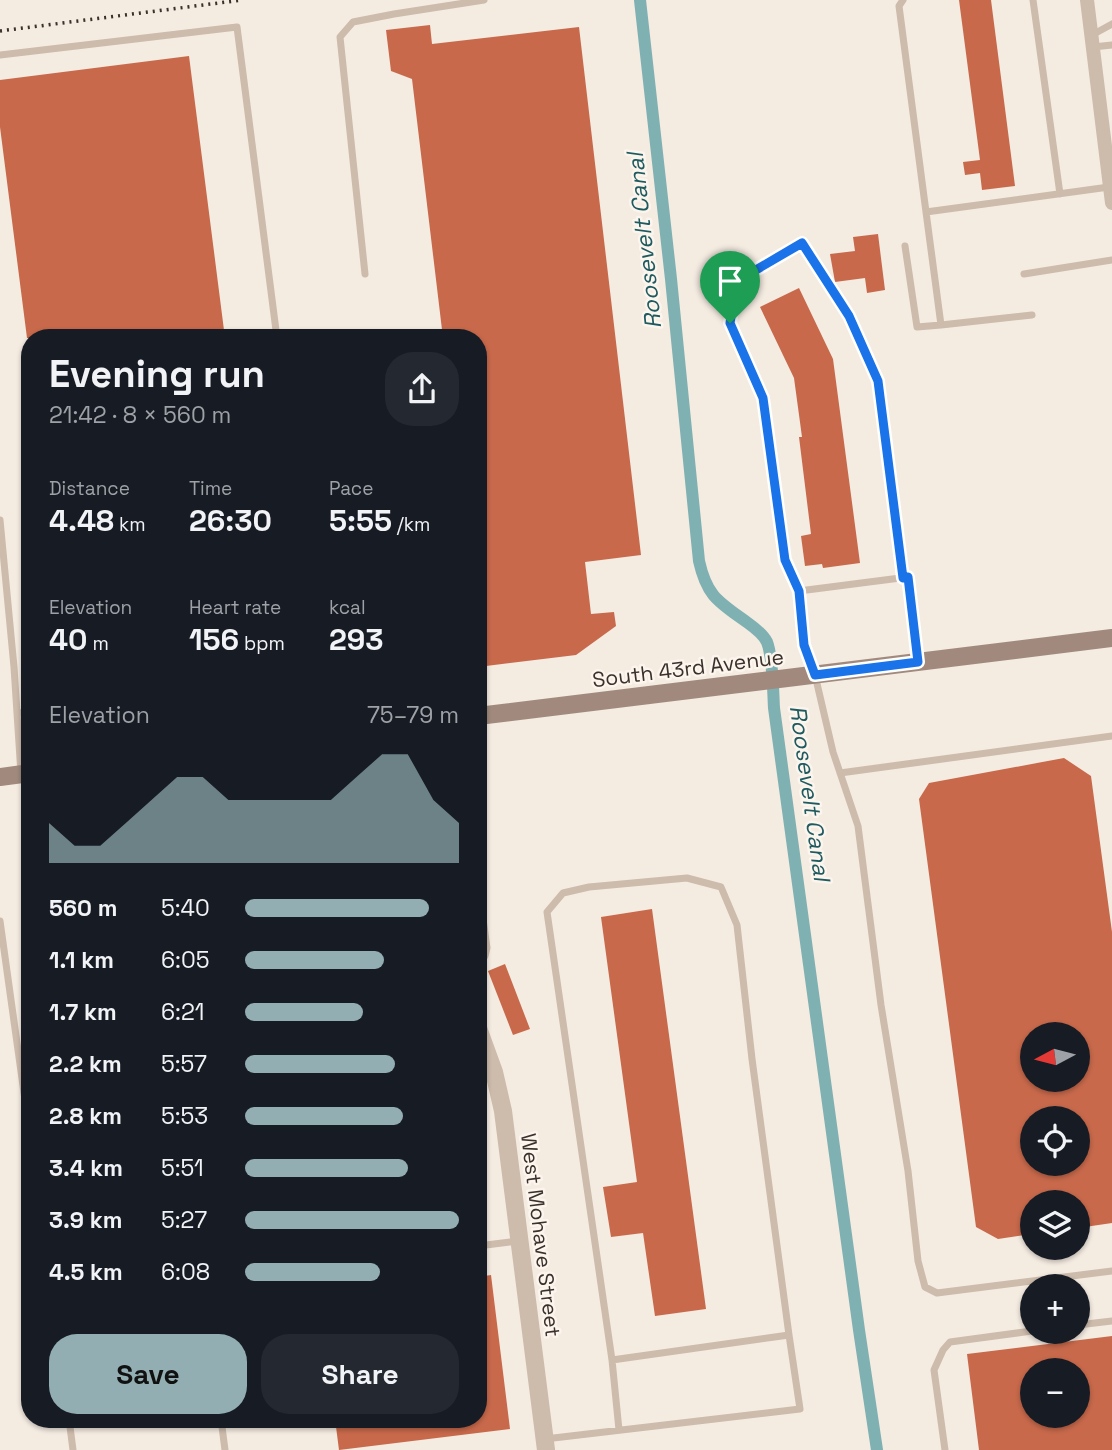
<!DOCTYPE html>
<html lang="en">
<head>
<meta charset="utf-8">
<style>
  body { margin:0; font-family:"Space Grotesk",sans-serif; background:#242831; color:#f1f3f6; height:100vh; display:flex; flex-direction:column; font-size:26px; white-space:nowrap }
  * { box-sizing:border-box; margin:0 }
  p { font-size:23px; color:#9ea1a6 }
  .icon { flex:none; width:38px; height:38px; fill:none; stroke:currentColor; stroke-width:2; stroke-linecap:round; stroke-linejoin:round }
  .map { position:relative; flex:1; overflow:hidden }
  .panel { position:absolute; left:21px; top:329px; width:466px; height:1099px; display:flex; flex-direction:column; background:#171b24; border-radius:28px; box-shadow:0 2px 5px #0004 }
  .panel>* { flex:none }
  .needle { width:46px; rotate:263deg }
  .controls { position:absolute; left:1020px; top:1022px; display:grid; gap:14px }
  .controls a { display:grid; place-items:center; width:70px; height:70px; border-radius:50%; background:#171b24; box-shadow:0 2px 5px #0004; font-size:35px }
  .pin { position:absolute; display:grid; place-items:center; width:60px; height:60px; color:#fff; margin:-72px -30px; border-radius:50% 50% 50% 0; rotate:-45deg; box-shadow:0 0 7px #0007 }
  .pin .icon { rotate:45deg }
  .round { display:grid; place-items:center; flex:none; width:74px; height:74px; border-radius:28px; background:#242831 }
  .headline { display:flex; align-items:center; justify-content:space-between; height:119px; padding:0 28px }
  h1 { font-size:38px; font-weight:800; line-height:52px }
  .stats { display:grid; grid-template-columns:repeat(3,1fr); gap:10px; height:119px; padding:7px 28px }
  .stats div { display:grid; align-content:center }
  .stats b { font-size:30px; font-weight:800 }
  .stats small { font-size:19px; font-weight:400 }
  .stats p { font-size:19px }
  .chart { height:196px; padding:14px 28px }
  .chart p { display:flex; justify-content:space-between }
  .chart svg { width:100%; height:126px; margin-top:7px; fill:#92aeb2; opacity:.7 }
  .action { display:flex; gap:14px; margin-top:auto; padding:14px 28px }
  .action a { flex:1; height:80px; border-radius:28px; background:#92aeb2; color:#111; font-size:28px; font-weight:800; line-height:80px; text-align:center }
  .action a+a { background:#242831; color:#f1f3f6 }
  ul { padding:0 28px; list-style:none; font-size:23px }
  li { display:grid; grid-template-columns:112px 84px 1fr; align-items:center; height:52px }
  li i { height:18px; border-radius:9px; background:#92aeb2 }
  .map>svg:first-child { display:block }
</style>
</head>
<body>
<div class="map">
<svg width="1112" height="1450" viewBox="0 0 1112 1450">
  <rect width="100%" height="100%" fill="#f4ebe1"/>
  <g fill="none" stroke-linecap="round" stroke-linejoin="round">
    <path stroke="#7fb0b2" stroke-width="12" d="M640,0L671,279L699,561C707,597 719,602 748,623C755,628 763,634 767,642C773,657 773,691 774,708L859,1330L877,1450"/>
  </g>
  <path fill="#c8694b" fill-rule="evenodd" d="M959,0H991L1015,186L982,190L980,173L965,175L963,162L980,160Z
    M430,25L432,44L579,27L641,555L585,562L591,614L614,612L616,626L576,655L478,667V338H443L412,79L391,71L386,30Z
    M189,56L225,338H27L0,127V80Z
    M878,234L885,290L867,293L865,278L835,282L830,254L855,251L853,237Z
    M799,288L833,359L860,563L823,568L822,564L805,566L801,536L811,534L799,437H802L794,378L760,307Z
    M1064,758L1091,776L1112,932V1223L1078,1228V1202H1032V1234L998,1239L976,1227L919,799L929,783ZM1032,1034H1078V1080H1032ZM1032,1118H1078V1164H1032Z
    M652,909L706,1309L655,1316L643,1233L611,1237L603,1187L637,1182L601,917Z
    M505,964L530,1029L513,1035L488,971Z
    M491,1275L510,1429L339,1450L335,1419H478V1277Z
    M1112,1336V1450H979L967,1354ZM1032,1370H1078V1416H1032Z"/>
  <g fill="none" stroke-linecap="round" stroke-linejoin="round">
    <path stroke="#cdbbac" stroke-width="7" d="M903,0L899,6L926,212L1109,187
      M1033,0L1060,194
      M1092,35L1112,24
      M1093,47L1112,45
      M0,55L237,27L277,338
      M905,246L917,327L941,325L926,212
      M365,274L340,37L353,22L394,14L484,0
      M1024,274L1112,260
      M941,325L1032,315
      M0,520L14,667L21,774
      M799,591L785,560L763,398L730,323L737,281L802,243L849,316L878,381L903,578
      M918,662L908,577L799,591L804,645L815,675L833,752L858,826L881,1005L908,1171L918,1261L925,1287L937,1293L1112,1271
      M17,713L30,712
      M840,773L1112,736
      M478,882L487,948L485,956L478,963
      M0,921L30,1136
      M478,1246L518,1241
      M1078,1325L1112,1321
      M612,1360L547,912L563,893L589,887L687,878L721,887L737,925L752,1059L789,1335
      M69,1419L73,1450
      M221,1419L225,1450
      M545,1439L800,1409L789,1335L612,1360L619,1430
      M945,1450L934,1370L943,1350L950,1342L1032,1331"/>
    <path stroke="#cdbbac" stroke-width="14" d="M1087,0L1112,203"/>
    <path stroke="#cdbbac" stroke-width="18" d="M478,1028L494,1072L503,1111L546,1450"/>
    <path stroke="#a18a7d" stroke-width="18" d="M478,716L1112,638
      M0,777L30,773"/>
    <path stroke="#3b302b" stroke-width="3.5" stroke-dasharray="2 5" stroke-linecap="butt" d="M0,31L242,0"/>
  </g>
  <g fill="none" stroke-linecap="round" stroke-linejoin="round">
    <defs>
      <path id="route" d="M802,243L849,316L878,381L903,578L908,577L918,662L815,675L804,645L799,591L785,560L763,398L730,323L737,281Z"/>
    </defs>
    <use href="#route" stroke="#fff" stroke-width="14"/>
    <use href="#route" stroke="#1a73e8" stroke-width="9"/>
  </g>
  <g text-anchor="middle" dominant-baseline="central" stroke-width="5" stroke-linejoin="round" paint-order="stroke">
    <g font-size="21" fill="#3b302b" stroke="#fbf5ee">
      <text transform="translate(688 668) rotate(-7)">South 43rd Avenue</text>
      <text transform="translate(541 1235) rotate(83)">West Mohave Street</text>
    </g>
    <g font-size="23" font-style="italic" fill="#1f5a5e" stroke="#fbf5ee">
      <text transform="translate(644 241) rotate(-96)">Roosevelt Canal</text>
      <text transform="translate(810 793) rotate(82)">Roosevelt Canal</text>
    </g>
  </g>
</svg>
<div class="controls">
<a><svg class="needle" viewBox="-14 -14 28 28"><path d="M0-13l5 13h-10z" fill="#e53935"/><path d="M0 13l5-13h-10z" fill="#9ea1a6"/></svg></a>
<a><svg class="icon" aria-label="locate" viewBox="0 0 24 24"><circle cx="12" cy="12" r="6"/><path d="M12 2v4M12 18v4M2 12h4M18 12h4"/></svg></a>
<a><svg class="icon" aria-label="layers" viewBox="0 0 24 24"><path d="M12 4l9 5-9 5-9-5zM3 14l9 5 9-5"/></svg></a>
<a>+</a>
<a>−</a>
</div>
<div class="pin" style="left:730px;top:323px;background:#1e9e55"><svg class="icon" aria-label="arrive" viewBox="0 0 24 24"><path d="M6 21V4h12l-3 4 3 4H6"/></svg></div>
<section class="panel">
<div class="headline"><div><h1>Evening run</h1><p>21:42 · 8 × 560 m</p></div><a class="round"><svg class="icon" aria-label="share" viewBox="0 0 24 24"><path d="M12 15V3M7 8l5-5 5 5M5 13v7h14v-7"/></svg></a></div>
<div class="stats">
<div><p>Distance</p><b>4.48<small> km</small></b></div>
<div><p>Time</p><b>26:30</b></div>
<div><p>Pace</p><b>5:55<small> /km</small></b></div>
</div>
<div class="stats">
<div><p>Elevation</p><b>40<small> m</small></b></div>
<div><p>Heart rate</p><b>156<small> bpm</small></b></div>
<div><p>kcal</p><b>293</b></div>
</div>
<div class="chart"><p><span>Elevation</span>75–79 m</p>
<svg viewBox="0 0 160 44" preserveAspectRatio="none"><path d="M0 44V30L10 38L20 38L30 30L40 22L50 14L60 14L70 22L80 22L90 22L100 22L110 22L120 14L130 6L140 6L150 22L160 30V44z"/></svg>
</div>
<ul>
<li><b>560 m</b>5:40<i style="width:86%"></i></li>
<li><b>1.1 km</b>6:05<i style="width:65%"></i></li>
<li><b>1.7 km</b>6:21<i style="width:55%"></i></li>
<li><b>2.2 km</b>5:57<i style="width:70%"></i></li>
<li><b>2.8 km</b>5:53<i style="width:74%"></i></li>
<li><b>3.4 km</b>5:51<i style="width:76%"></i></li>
<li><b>3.9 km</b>5:27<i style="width:100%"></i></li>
<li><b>4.5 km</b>6:08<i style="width:63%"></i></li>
</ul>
<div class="action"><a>Save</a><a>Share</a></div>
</section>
</div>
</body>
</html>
